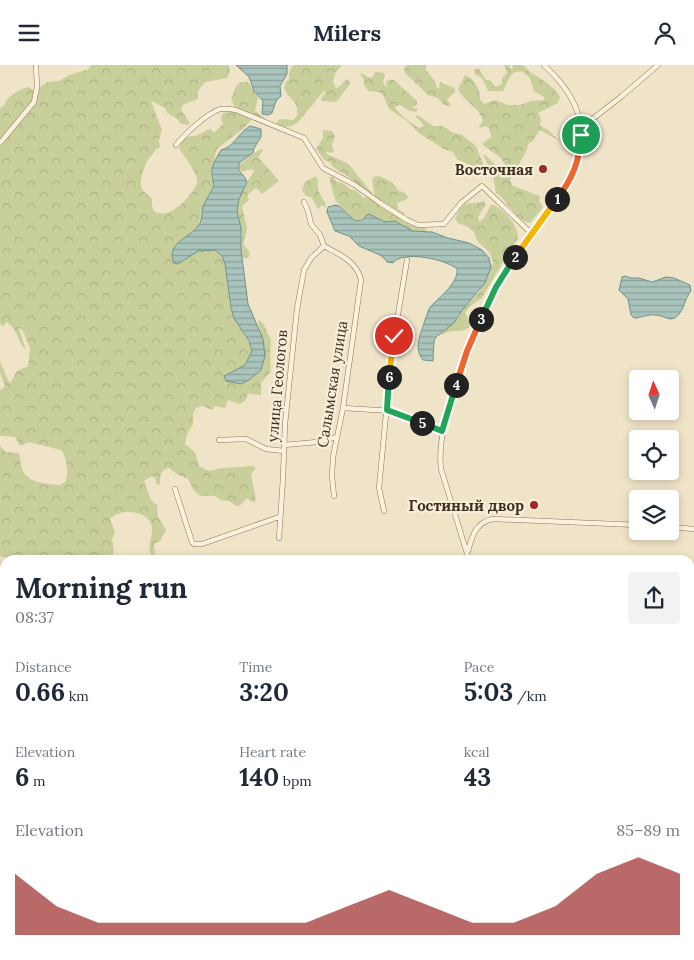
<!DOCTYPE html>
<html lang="en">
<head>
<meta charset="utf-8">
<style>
  body { margin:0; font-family:Lora,serif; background:#f2f2f3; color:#1f2937; height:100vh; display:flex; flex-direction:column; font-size:19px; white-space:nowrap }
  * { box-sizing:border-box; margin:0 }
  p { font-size:16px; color:#747a83 }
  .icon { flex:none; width:28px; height:28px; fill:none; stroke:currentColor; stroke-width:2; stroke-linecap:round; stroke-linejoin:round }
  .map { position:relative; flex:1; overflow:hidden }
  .sheet { position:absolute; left:0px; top:490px; width:695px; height:405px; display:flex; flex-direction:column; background:#fff; border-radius:15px 15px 0 0; box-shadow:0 2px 8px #0003 }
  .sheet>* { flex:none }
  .needle { width:32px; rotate:357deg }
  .controls { position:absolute; left:629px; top:305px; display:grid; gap:10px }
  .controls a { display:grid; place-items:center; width:50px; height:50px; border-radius:5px; background:#fff; box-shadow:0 2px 8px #0003; font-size:25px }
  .pin { position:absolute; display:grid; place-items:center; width:42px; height:42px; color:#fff; margin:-21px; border:2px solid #fff; border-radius:50%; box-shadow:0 1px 5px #0007 }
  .km { position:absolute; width:25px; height:25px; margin:-12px; border-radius:50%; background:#222; color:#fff; font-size:14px; line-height:25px; text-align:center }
  .round { display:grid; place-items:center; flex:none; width:52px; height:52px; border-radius:5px; background:#f2f2f3 }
  .headline { display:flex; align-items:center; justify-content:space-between; height:85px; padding:0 15px }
  h1 { font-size:28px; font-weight:700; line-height:38px }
  .metrics { display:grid; grid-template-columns:repeat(3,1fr); gap:8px; height:85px; padding:5px 15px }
  .metrics div { display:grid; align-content:center }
  .metrics b { font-size:25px; font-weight:700 }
  .metrics small { font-size:14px; font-weight:400 }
  .metrics p { font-size:14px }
  .chart { height:140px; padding:10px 15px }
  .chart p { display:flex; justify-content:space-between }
  .chart svg { width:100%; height:90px; margin-top:5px; fill:#9e2a2b; opacity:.7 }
  header { display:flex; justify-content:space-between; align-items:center; height:65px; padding:0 15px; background:#fff; font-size:22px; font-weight:700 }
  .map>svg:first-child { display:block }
</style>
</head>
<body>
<header><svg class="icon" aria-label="menu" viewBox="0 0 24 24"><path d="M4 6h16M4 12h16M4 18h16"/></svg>Milers<svg class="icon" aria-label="person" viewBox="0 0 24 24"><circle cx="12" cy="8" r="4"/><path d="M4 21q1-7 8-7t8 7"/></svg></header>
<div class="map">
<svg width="694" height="895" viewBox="0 0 694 895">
  <defs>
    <pattern id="forest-crowns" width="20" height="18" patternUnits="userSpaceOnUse" patternTransform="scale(1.25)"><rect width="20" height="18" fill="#c9cf9b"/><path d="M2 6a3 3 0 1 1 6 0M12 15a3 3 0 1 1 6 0" fill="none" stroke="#aeb285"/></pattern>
    <pattern id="wetland-marsh" width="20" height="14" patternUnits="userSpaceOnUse" patternTransform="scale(1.25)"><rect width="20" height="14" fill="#c9cf9b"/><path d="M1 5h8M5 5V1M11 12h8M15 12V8" fill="none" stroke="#aeb285"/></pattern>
    <pattern id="water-rules" width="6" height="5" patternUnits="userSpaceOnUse" patternTransform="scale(1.25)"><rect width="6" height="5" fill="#a9c4bc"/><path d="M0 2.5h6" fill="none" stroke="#8ba098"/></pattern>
  </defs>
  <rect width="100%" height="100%" fill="#f0e4c8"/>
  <path fill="url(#forest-crowns)" d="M91,0H229L230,7L227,13L205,17L198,26V34L183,40L181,45L190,58L188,60L181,59L176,53L167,48L165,43L151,36L162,65L159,75L160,82L156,84C154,89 149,92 147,97C143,104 138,118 143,125C145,129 149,130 152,134V142L155,147C159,148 163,149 167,148C177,146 199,124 197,114C195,105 184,91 179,83C184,68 189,73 198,70C203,68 205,65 210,64L214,68L223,59L221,53C223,45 228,48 235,46V43L231,34L236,21L241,17H248L258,32L255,46L266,54V55L255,51L243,64L219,82L216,86L215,93L212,104L211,113L214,120L203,142L198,161L174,182L178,199L198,186L215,185L222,191L225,199C227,213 228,237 233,249C244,277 273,292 226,309L245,318C273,301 264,283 258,257L259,255L263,258L271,275L270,290L271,306L261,318V330L248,329L246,335L240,339L228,335L225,343L215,341L212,345L203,341L196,343L193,349V359L187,369L185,379L195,387L199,401L209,406L222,403L253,401L256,403L251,409L256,436L252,437L247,433L239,441H236L229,436L221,435L215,431H200L194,426L188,414L177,409L169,403C158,406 161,412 160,420L156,419L155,413L152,411L144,416L151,435L157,440L158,452L166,465L160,476L154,479L155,492L151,490C146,479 155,470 151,459C146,445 119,443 110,454L115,467L112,475L114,485L111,495H16L0,491V381L6,387L19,388C21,393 20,399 22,404C27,418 47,419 60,420L65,417C69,408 67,393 61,385L29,377L20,381L15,372L0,371V326L5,321L0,308V296L9,317L10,318L17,306L28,301L30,283L22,264L19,263L26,285C17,277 18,263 6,257L3,262L0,258V43C6,41 4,38 8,34C11,29 23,23 29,22L36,28L41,21L48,17L59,16L69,10L89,4Z
    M293,0H342L335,8L333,17L336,23C342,22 343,15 349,14L350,19L338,35L334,37L322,36L321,34L326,26H324L298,57C291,62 284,64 276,59C279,51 287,55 293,55L297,51C297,46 298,42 295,38C289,30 278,24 289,14V8Z
    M406,0H426V5L435,16L437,23L439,24L440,17L454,23L455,26L447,35L451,40L450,41L444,40L438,33L428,30L405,8L404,5Z
    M504,0H509L511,4H513L512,0C515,0 518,0 521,0C527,1 528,7 533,9C542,14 555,22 560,32L558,38L538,48L541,54L540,61L548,65L560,76L542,66H539L533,76L528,79L527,85L510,115L513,121L540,131L539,136L543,142L530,158C515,156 507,134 496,128L493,111L457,94L453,87L444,84L420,69L407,56L389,44L383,30L379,27L368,26L364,20V15L360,9L361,8L368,12L372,13L375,7L384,8L385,10L383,17L386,22L387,20L386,17L388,15H394L417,36V39L412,43H418L416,47L410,46L400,40L396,41L395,43L403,52L419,63L423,62L424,60L416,52V50L419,51L433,61H443L452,67L462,70L476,81L485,103L488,100L483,90H485L497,101V104L506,109H508L509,106L501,93L483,80V78L491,72L489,63L486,61L480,63L479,62L483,56C479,41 463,36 458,24L465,10C475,14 480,24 480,34L484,39L495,35L508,40H520L531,36L544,35V32L534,26L530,13L523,7C510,4 508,17 503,26H488L482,13L475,9L474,6L475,4H479L486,15H489L496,22L502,19V13L507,8Z
    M323,65L332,66L335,71L332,80L334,86L332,88L326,87L327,89L347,98L351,102L375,132L372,116L373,112L380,111L393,118L399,126L405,128L408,132L407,134L397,138L398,144L404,148L409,160L417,162L425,163L427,166L425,167L412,166L395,156L385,157L369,150L358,156L352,154L335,135L329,112H333L337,117L343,118L350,124L357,126L363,133L369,132V129L350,113L333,102L330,97L324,95L316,84L323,73Z
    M262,84L263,86L258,92L279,116L262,129L256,123L247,130L249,135L242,141L247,164L243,179L250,188L248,193H243C240,185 242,177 242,169C241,161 236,154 237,146C237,131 247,117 254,106L252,104L242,106L240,104L239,100L257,86Z
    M316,111C319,116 317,122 319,127C321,134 326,135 326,143L322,140L318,144L312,133L305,130L302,125L305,117Z
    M484,136L486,139L478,152L479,157L484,153L491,140H494C505,147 518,159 518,173L481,234L470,241L465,248L470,257L469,262L462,266H452L441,270L440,268L458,254L463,244L479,227L485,218L493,197L490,188L477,176L474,167L468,162L458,158L455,154C463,133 468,141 484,136Z
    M5,534V607L0,606V542Z
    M19,890H210L215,895H21Z
    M242,890H335L333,895H245Z"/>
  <path fill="url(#wetland-marsh)" d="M335,890H413V895H333Z"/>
  <path fill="url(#water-rules)" stroke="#6f938a" d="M236,0H287V9L280,21L281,31L276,36L272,48L268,50L262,49L263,36L254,26L249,12Z
    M250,61L261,64V72L254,83L253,88L239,98V105L245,113L247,117L239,134L237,146L241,163V185L244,208L248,239L263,274L265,291L261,305L249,315L241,319L226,316L224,311L245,300L252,286L249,276L234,253L231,243L225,199L222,191L215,185L198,186L178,199L174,198C165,177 192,173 200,158C202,153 202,147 203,142C206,134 211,128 214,120C209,104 213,99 221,85C234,82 238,68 250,61Z
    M336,140L339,141L355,156L362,155L367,150L369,149L385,157L395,156L412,166L432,167L448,173L469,178L482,185L489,193L491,202L485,218L463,244L454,258L436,272L434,276L433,296L423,295C413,283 421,268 425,255C427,251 428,244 431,241C440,232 459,217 457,204C446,194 402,185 393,198L387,197L384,193L380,190L359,181L349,171L335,166L327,147L328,142Z
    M625,211L631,213H639L652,217L666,212L674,213L690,220L691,226C685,233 685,241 680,248C671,260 665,250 655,250C648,249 641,253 634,253L631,250L628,234L619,225L622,212Z"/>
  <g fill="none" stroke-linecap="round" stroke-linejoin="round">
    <defs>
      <path id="street" d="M581,63L622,31L658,0
        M0,78L34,37L37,22L36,0
        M176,80C185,69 206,49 220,44C226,43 231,44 236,45L304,73L323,103L355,120L380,138L407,155L418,160L444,159L461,138L482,121L531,168
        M304,137L308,146L311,159L320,170L324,181C338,189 357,196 361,215L343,343L333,392L332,411L334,431
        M343,343L392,346L442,366
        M219,375L246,374L266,384L284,386
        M284,380L317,377L337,372
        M175,424L192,477L194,479H202L279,452
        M384,446L379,423L392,286L407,195
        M670,462L694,464
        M279,473L283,413L285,359L297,244L304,205L311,193L324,181
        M468,486C472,471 476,457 493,454L638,460
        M469,495L441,404C438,376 446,353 454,327C465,291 478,254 496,221C506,203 518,187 530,170C547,144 573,122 579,90C587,51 571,25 544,0
        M0,617H5"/>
      <path id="secondary" d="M690,669H694
        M436,895V890"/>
    </defs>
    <use href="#street" stroke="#8d765c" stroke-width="5.5"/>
    <use href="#secondary" stroke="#6f573f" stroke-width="8"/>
    <use href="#street" stroke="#faf1dc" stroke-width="4.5"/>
    <use href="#secondary" stroke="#faf1dc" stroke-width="6"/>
  </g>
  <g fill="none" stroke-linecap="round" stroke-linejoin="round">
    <defs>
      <path id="split-1" d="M557,134C572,114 580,96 581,70"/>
      <path id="split-2" d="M515,192L557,134"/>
      <path id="split-3" d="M481,254L496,222L515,192"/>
      <path id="split-4" d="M456,320L467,286L481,254"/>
      <path id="split-5" d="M422,358L442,366L456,320"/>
      <path id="split-6" d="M389,312L387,345L422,358"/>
      <path id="split-7" d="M389,312L394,271"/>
    </defs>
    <use href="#split-1" stroke="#fff" stroke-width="10"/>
    <use href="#split-2" stroke="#fff" stroke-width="10"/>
    <use href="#split-3" stroke="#fff" stroke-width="10"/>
    <use href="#split-4" stroke="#fff" stroke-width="10"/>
    <use href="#split-5" stroke="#fff" stroke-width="10"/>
    <use href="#split-6" stroke="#fff" stroke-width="10"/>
    <use href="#split-7" stroke="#fff" stroke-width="10"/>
    <use href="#split-1" stroke="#f0652b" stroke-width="6"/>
    <use href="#split-2" stroke="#f5b400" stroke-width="6"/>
    <use href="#split-3" stroke="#22a559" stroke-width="6"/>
    <use href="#split-4" stroke="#f0652b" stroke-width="6"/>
    <use href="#split-5" stroke="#22a559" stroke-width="6"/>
    <use href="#split-6" stroke="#22a559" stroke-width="6"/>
    <use href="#split-7" stroke="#f5b400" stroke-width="6"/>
  </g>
  <g fill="#9e2a2b" stroke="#f7eed8" stroke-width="2">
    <circle cx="543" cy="104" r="5"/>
    <circle cx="534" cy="440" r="5"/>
  </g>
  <g text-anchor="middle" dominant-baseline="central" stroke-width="4.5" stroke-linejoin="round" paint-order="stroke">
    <g font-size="15" font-weight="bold" fill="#3d2e20" stroke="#f7eed8" text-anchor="end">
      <text x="533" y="104">Восточная</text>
      <text x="524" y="440">Гостиный двор</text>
    </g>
    <g font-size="15" fill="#3d2e20" stroke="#f7eed8">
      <text transform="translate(332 319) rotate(-81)">Салымская улица</text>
      <text transform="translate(277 321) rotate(-85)">улица Геологов</text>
    </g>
  </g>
</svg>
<div class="controls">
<a><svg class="needle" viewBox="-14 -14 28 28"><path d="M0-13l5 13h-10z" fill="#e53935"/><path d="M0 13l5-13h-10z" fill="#747a83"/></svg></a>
<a><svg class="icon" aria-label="locate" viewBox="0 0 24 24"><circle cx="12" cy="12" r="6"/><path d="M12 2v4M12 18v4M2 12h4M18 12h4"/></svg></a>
<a><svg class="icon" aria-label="layers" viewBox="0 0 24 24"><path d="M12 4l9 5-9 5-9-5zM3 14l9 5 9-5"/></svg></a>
</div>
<div class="pin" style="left:581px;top:70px;background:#1e9e55"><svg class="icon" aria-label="arrive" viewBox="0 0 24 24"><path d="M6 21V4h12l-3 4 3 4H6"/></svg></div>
<div class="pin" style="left:394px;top:271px;background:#d93025"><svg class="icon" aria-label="check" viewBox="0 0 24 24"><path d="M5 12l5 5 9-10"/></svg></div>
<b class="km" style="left:557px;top:134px">1</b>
<b class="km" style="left:515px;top:192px">2</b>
<b class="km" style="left:481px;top:254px">3</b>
<b class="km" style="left:456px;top:320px">4</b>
<b class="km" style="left:422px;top:358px">5</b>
<b class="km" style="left:389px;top:312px">6</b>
<section class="sheet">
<div class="headline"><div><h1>Morning run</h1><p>08:37</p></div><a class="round"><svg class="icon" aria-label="share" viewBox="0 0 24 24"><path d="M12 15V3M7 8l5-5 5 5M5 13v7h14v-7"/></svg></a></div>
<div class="metrics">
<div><p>Distance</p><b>0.66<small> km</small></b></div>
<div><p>Time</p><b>3:20</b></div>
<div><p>Pace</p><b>5:03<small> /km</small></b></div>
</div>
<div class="metrics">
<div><p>Elevation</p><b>6<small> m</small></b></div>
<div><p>Heart rate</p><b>140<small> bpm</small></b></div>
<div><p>kcal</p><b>43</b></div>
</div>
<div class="chart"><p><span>Elevation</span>85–89 m</p>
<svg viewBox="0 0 160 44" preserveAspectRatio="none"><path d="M0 44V14L10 30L20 38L30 38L40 38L50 38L60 38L70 38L80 30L90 22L100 30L110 38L120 38L130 30L140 14L150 6L160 14V44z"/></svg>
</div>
</section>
</div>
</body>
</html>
